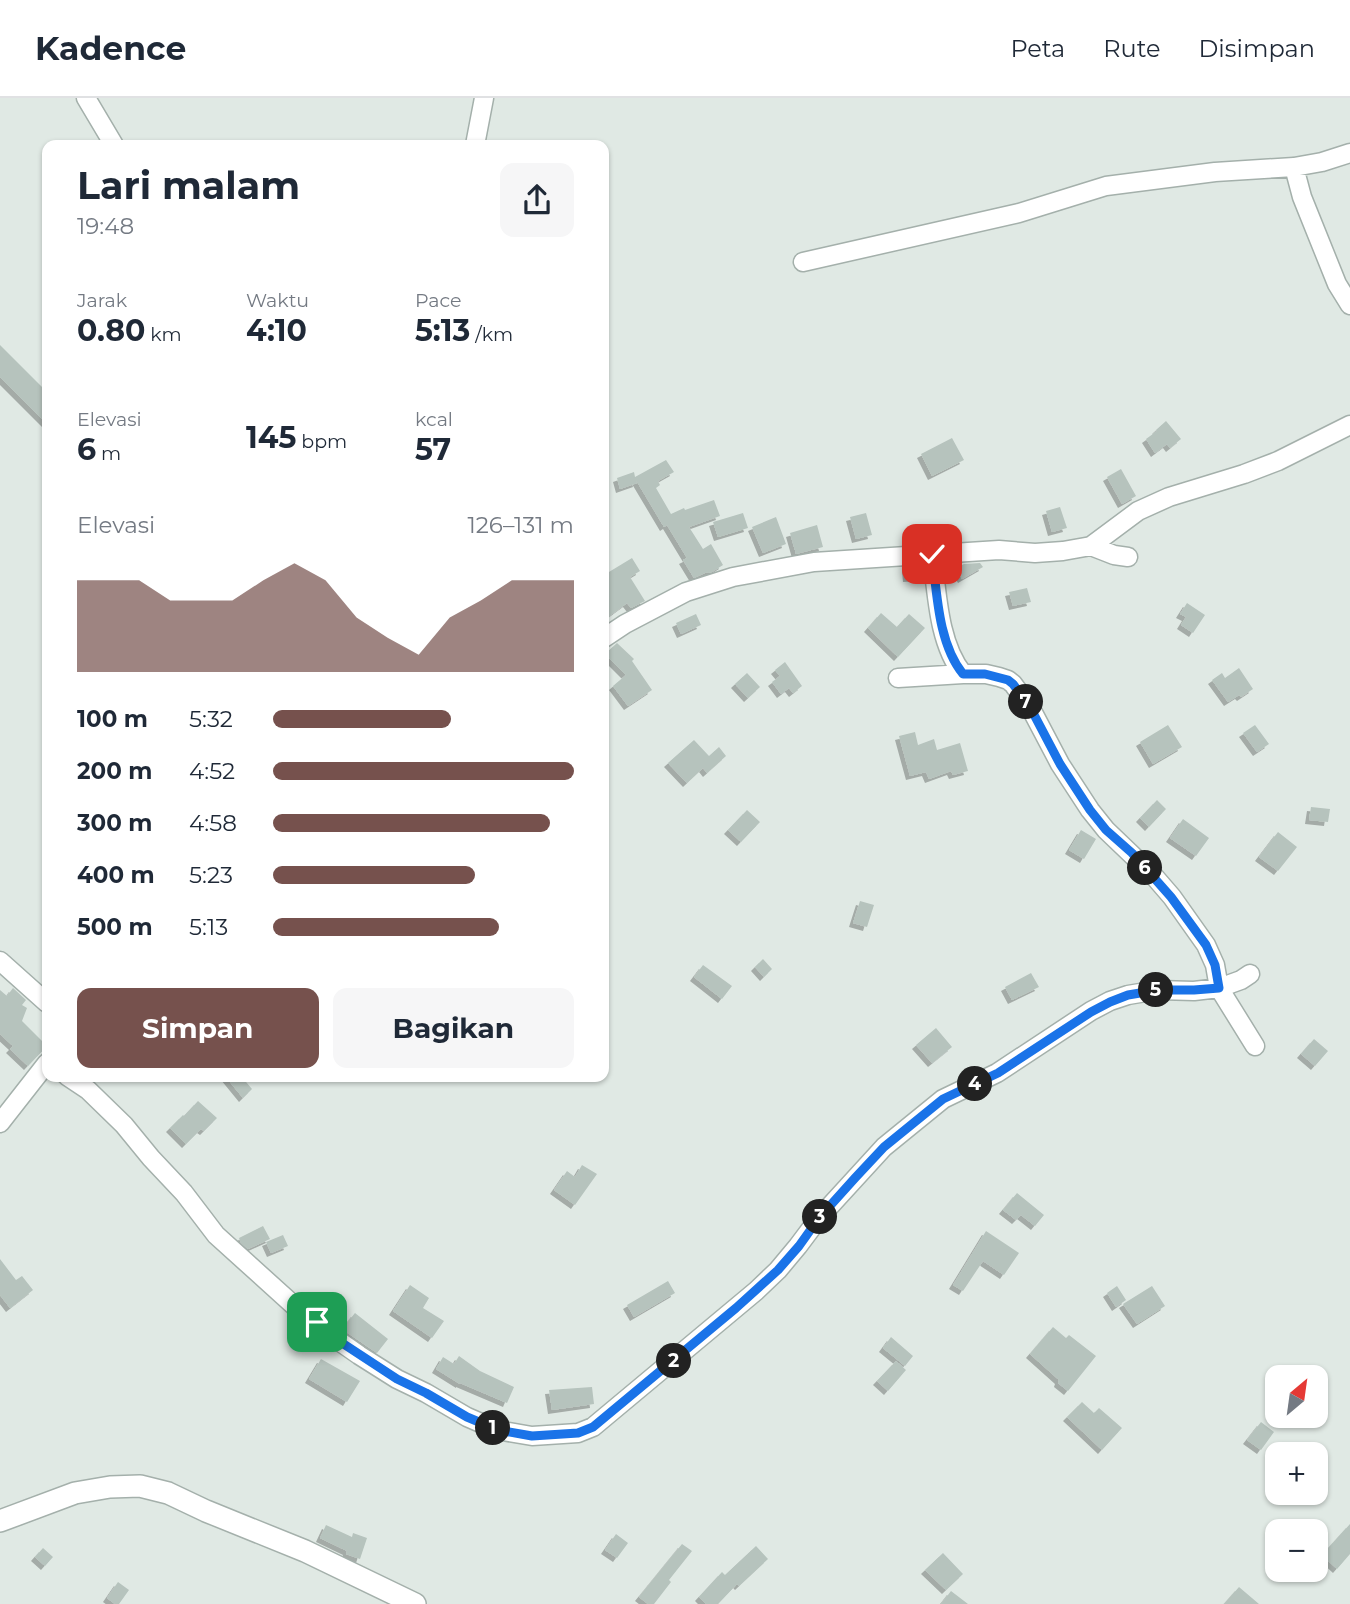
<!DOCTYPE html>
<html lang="id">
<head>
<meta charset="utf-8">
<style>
  body { margin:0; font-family:Montserrat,sans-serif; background:#f6f6f7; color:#1f2937; height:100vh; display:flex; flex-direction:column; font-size:26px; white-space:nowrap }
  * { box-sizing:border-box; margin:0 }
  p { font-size:23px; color:#747a83 }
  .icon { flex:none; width:38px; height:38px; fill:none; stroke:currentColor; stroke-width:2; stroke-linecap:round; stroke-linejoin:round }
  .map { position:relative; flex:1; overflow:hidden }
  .sheet { position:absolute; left:42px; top:42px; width:567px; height:942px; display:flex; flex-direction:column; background:#fff; border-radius:14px; box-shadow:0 2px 5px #0004 }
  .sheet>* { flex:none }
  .needle { width:46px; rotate:29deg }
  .fabs { position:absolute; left:1265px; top:1267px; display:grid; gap:14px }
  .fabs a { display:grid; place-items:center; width:63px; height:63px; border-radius:14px; background:#fff; box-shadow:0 2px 5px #0004; font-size:35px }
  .pin { position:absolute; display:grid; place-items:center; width:60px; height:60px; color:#fff; margin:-30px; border-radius:14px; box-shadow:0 4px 10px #0006 }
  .km { position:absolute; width:35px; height:35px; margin:-18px; border-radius:50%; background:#222; color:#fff; font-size:19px; line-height:35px; text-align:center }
  .round { display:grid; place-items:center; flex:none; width:74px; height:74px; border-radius:14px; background:#f6f6f7 }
  .overview { display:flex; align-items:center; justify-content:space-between; height:119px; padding:0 35px }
  h1 { font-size:38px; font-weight:700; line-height:52px }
  .stats { display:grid; grid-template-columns:repeat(3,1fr); gap:10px; height:119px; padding:7px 35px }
  .stats div { display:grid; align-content:center }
  .stats b { font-size:30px; font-weight:700 }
  .stats small { font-size:19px; font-weight:400 }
  .stats p { font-size:19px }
  .chart { height:196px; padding:14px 35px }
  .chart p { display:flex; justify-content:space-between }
  .chart svg { width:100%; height:126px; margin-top:7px; fill:#76514d; opacity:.7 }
  .action { display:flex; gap:14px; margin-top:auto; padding:14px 35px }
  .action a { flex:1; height:80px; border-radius:14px; background:#76514d; color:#fff; font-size:28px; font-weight:700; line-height:80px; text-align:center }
  .action a+a { background:#f6f6f7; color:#1f2937 }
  ul { padding:0 35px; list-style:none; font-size:23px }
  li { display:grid; grid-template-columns:112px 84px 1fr; align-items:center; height:52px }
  li i { height:18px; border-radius:9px; background:#76514d }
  header { display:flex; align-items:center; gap:42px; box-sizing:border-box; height:98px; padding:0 35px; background:#fff; border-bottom:2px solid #e0e1e3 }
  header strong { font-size:33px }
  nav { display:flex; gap:38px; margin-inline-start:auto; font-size:24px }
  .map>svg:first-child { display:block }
</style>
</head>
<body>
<header>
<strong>Kadence</strong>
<nav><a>Peta</a><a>Rute</a><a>Disimpan</a></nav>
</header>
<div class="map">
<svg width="1350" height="1506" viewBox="0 0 1350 1506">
  <defs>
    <filter id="shadow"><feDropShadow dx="-4" dy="4" stdDeviation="0" flood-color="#0004"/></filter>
  </defs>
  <rect width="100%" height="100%" fill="#e0e9e4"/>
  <path fill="#b6c3bd" filter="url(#shadow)" d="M0,247L47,294V326L0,279Z
    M1166,323L1181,341L1170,350L1167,346L1155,355L1146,341L1157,333L1156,332Z
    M952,340L964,362L932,378L921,356Z
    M666,362L674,374L658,383L660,387L656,390L671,416L684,410L685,412L714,402L720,418L689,429L703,451L711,446L723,467L712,474L708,475L707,474L694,480L683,462L687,460L667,427L664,429L636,382L637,385L620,391L617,380L634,374L635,379Z
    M1121,371L1136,398L1122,406L1107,379Z
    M1060,409L1067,430L1052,434L1046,413Z
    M743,415L748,430L718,439L713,424Z
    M866,415L872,437L856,441L850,419Z
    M776,419L786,446L763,455L752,429Z
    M817,427L823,449L796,456L790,435Z
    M632,460L640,473L630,479L645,503L631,510L627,505L604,522V477Z
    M980,465L983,469L962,481L956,470L964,466Z
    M922,468L923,479L907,480L906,469Z
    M1027,490L1031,504L1013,508L1009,494Z
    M1187,505L1205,517L1193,535L1181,527L1186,519L1180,516Z
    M881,515L897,529L909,516L925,530L898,559L868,530Z
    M696,516L701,527L681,536L676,525Z
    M617,545L634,561L632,563L652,592L628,608L613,588L626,577L605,556Z
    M785,564L802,588L793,595L789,590L781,596L772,584L780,578L775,572Z
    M1239,570L1253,591L1241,599L1239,597L1228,604L1212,582L1222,575L1225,580Z
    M747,575L760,589L748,600L735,586Z
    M1168,627L1182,649L1153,666L1140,644Z
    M1255,627L1269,646L1257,654L1243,635Z
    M915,634L918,647L934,641L937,652L960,645L968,673L953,677L951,673L929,681L926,674L910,678L899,638Z
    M694,642L709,658L719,649L726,658L707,675L703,670L687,685L668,665Z
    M1157,702L1166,711L1149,729L1140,720Z
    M1311,709L1330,711L1328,724L1309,722Z
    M747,712L760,724L741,744L728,732Z
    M1183,721L1209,740L1196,758L1170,740Z
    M1081,732L1096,741L1084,761L1069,752Z
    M1278,734L1297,749L1278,773L1259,759Z
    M860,803L874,807L867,829L853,825Z
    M763,861L772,871L764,879L755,869Z
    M703,867L732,888L722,901L694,879Z
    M1031,875L1039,889L1012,902L1005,889Z
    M13,890L26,902L22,907L27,910L22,923L47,948L28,968L10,951L13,948L0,936V892L7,898Z
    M936,930L952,949L932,965L916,947Z
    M1314,941L1328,953L1315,968L1301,956Z
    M225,978H241L252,991L243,1000Z
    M198,1003L217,1020L204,1033L201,1031L186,1046L170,1030L183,1017L184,1018Z
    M582,1067L597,1076L575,1107L554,1092L567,1073L575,1079Z
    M1017,1095L1044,1117L1035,1128L1021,1117L1016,1122L1003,1112Z
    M263,1128L270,1141L248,1151L241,1145L239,1140Z
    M986,1133L1019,1155L1004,1177L983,1163L963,1193L953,1187Z
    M283,1137L288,1148L271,1155L266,1144Z
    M0,1161L16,1182L22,1178L33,1192L10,1210L0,1197Z
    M668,1183L675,1195L634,1219L627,1207Z
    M410,1187L429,1200L423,1210L444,1223L432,1240L393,1213Z
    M1117,1188L1126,1202L1116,1209L1107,1195Z
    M1152,1188L1165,1208L1137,1226L1123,1206Z
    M355,1215L388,1241L377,1255L342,1231Z
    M1053,1229L1066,1240L1069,1237L1096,1258L1068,1293L1058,1285L1059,1282L1030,1256Z
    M891,1239L913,1258L905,1268L883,1250Z
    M459,1258L480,1273L514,1289L507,1305L460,1285V1286L436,1271L443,1259L454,1266Z
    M321,1261L360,1283L347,1304L309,1281Z
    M896,1263L906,1272L888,1293L877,1283Z
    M592,1289L594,1306L552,1312L549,1292Z
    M1082,1304L1094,1315L1099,1310L1122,1330L1102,1352L1067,1319Z
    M1261,1324L1274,1334L1261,1352L1247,1342Z
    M1350,1426V1456L1337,1471L1322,1457Z
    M326,1427L352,1439L353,1435L367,1440L360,1461L346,1456L347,1453L320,1440Z
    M616,1436L628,1445L617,1460L605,1452Z
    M682,1446L692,1453L669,1482L671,1484L654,1506H648L639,1499Z
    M756,1448L768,1461L739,1488L737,1486L718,1506H706L699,1499L722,1474L725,1477Z
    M43,1450L53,1459L45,1468L35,1459Z
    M943,1455L963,1476L946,1492L925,1472Z
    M118,1484L129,1492L119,1506H115L107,1500Z
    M1239,1489L1259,1506H1224Z
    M951,1493L968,1506H941Z"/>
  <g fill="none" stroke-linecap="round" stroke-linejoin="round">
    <defs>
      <path id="minor" d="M86,0L114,47
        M475,47L484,0
        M1294,69L1302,99L1337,186L1350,207
        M803,164L1019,115L1106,88L1215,74L1294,69L1322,64L1350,55
        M1091,448L1114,457L1128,459
        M932,456C937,494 938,545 963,576H986L999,579L1008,582L1013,586L1030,609L1060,666L1090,712L1106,732L1153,777L1172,799L1206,847L1215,867L1219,890L1255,948
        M604,540L625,526L686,494L733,479L814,464L999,452L1035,455L1063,453L1091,448L1138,413L1169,399L1244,376L1278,363L1350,327
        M898,580L963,576
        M0,863L47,905
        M67,978L88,992L124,1027L151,1060L184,1095L216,1137L300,1213L317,1224L336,1241L359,1257L397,1281L426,1295L467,1319L497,1332L532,1338L578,1335L593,1329L756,1193L778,1172L798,1148L819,1120L884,1049L943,1001L997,975L1091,913L1110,903L1128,897L1158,892L1194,893L1219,890L1241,882L1250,876
        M0,1025L47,965"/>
      <path id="tertiary" d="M0,1423L75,1395L110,1389L140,1388L168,1395L206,1413L305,1453L415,1506"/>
    </defs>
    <use href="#minor" stroke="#a4b0ab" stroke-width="21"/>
    <use href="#tertiary" stroke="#a4b0ab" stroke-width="24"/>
    <use href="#minor" stroke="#fff" stroke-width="18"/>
    <use href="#tertiary" stroke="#fff" stroke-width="21"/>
  </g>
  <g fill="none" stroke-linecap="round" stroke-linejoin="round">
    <defs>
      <path id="route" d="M317,1224L336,1241L397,1281L426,1295L467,1319L498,1332L532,1338L578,1335L593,1329L736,1210L778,1172L799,1148L819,1120L855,1080L884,1049L943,1001L998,975L1091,914L1110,904L1128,897L1158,892H1194L1219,890L1215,867L1206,847L1171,799L1132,755L1106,732L1090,712L1060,666L1030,609L1013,586L1008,582L985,576H963C938,545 937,495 932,456"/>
    </defs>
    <use href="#route" stroke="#fff" stroke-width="14"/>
    <use href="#route" stroke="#1a73e8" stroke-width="9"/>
  </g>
</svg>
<div class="fabs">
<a><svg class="needle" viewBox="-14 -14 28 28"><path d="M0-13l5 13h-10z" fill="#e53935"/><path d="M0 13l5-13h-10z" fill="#747a83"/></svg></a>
<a>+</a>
<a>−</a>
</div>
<div class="pin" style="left:317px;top:1224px;background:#1e9e55"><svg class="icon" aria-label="arrive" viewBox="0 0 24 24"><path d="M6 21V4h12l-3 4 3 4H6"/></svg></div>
<div class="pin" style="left:932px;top:456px;background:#d93025"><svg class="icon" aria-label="check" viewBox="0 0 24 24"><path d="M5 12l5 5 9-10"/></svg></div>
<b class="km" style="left:493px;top:1330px">1</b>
<b class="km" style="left:674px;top:1263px">2</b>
<b class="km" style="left:820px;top:1119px">3</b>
<b class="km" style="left:975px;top:986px">4</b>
<b class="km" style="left:1156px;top:892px">5</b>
<b class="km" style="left:1145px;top:770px">6</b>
<b class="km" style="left:1026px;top:604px">7</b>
<section class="sheet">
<div class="overview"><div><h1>Lari malam</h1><p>19:48</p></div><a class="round"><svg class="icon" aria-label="share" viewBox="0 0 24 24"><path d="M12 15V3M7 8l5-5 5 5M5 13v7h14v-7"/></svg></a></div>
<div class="stats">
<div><p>Jarak</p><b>0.80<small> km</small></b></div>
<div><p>Waktu</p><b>4:10</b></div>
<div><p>Pace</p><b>5:13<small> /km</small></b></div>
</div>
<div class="stats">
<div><p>Elevasi</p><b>6<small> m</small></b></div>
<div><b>145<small> bpm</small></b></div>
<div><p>kcal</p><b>57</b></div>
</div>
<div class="chart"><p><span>Elevasi</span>126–131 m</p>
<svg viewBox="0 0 160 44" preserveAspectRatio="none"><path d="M0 44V12L10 12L20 12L30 19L40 19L50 19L60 12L70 6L80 12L90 25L100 32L110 38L120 25L130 19L140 12L150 12L160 12V44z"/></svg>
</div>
<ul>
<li><b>100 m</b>5:32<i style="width:59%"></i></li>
<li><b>200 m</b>4:52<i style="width:100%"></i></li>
<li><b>300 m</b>4:58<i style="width:92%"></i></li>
<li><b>400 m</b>5:23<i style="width:67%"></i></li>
<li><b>500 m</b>5:13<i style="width:75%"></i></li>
</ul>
<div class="action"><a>Simpan</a><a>Bagikan</a></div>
</section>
</div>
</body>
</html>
